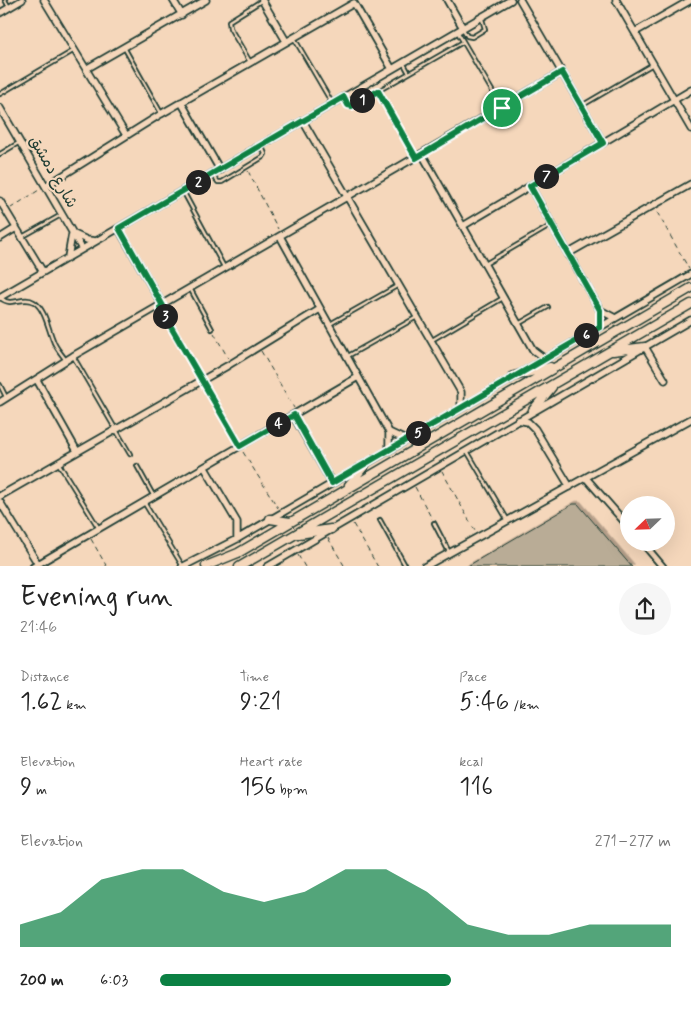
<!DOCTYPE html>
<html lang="en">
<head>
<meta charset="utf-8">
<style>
  body { margin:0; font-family:Mynerve,"Playpen Sans Arabic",sans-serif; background:#f6f6f6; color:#222; height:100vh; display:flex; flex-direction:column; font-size:19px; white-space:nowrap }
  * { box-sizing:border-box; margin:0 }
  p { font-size:16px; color:#767676 }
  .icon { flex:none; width:28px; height:28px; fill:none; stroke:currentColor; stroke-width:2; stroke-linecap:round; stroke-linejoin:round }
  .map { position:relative; height:566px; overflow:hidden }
  .sheet { display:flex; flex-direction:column; background:#fff; flex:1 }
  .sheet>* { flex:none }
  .needle { width:32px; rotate:247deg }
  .tools { position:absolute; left:620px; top:496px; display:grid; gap:10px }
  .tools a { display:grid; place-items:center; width:55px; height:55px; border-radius:50%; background:#fff; box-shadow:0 5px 20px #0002; font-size:25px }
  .pin { position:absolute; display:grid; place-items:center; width:42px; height:42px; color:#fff; margin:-21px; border:2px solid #fff; border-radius:50%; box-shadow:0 1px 5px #0007 }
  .km { position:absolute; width:25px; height:25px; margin:-12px; border-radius:50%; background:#222; color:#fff; font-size:14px; line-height:25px; text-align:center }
  .round { display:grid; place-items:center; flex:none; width:52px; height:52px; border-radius:26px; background:#f6f6f6 }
  .overview { display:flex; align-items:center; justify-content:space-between; height:85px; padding:0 20px }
  h1 { font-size:28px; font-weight:600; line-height:38px }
  .stats { display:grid; grid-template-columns:repeat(3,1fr); gap:8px; height:85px; padding:5px 20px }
  .stats div { display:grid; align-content:center }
  .stats b { font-size:25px; font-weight:600 }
  .stats small { font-size:14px; font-weight:400 }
  .stats p { font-size:14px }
  .chart { height:140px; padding:10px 20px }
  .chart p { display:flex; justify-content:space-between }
  .chart svg { width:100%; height:90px; margin-top:5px; fill:#0b8043; opacity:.7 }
  ul { padding:0 20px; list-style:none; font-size:16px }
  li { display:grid; grid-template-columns:80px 60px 1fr; align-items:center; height:38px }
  li i { height:12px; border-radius:6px; background:#0b8043 }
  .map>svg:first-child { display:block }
</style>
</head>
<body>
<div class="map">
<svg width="691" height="567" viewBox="0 0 691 567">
  <defs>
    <filter id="shadow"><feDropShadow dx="2.5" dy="-2.5" stdDeviation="0" flood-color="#0004"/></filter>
  </defs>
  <rect width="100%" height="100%" fill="#f5d7bb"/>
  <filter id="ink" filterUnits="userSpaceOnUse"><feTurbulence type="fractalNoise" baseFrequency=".02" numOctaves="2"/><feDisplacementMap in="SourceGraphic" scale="10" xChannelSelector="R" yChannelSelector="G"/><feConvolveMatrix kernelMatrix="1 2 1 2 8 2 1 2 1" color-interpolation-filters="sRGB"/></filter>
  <g filter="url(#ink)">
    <path fill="#b9ac96" stroke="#1f3d34" filter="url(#shadow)" d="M573,504H578L632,567H466Z"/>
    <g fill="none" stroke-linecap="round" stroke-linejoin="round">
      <defs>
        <path id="service" d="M5,0L9,7
          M463,29L467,36L472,37L485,29L482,19
          M457,31L501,106
          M294,38L332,103
          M125,49L161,113
          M250,62L230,28L229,21L261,1
          M404,64L409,73
          M378,92L415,157
          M0,94L73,51
          M345,98L348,105L352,106L463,42
          M583,105L653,64
          M0,154L20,142
          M212,174L218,182H222L263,157L265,154L262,147
          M183,191L224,267
          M22,237L61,215
          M485,264L550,226
          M191,290L212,329
          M1,298C11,308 23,295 34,302C45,309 48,328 53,340C55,347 61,353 65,359
          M160,308L240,445
          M520,323L548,307
          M330,324L397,286
          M432,340L503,298
          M73,356L130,454
          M348,356L417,317
          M0,385L6,397
          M467,451L507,519
          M59,464L98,527
          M137,466L153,495
          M145,504L182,565
          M380,520L406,567
          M434,523L449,552"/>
        <path id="minor" d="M44,0L126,135
          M173,0L182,15
          M262,0L286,41
          M447,0L463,28
          M520,0L603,143
          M616,0L691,129
          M0,13L22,0
          M635,32L691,0
          M86,69L206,0
          M181,102L220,170
          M0,108L82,249
          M303,121L461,392V408
          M422,154L533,350L545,359
          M46,186L161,114L354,3L392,69
          M530,186L600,310L615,318
          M0,201L43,272
          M463,226L691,90
          M119,229L163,306
          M74,234L87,240L96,241
          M0,238L16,228
          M281,238L389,432V450
          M569,253L691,184
          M68,257L72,234
          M0,297L511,0
          M645,347L665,380
          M37,380L77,451
          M0,402L73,356L562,72
          M293,415L332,483
          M518,420L528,422L535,429L570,487
          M389,432L406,440
          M205,468L237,522V539
          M586,478L629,527
          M0,496L227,366L320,309
          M0,502L38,564
          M642,542L663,567
          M33,567L358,377
          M182,567L237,539L691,274
          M267,567L691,320
          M424,567L691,419"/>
        <path id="secondary" d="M613,351L645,347
          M514,376L550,367
          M533,410L552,387
          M349,485L365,465
          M270,519L290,522
          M299,534L331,529
          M206,566L238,553L691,288
          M239,567L691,304"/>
      </defs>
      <use href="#service" stroke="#1f3d34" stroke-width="6"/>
      <use href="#minor" stroke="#1f3d34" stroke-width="9"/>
      <use href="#secondary" stroke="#1f3d34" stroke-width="11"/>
      <path stroke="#1f3d34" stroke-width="1" stroke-dasharray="5 4" stroke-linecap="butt" d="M248,171L278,229
        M11,208L39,190
        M657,212L689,269
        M214,333L228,358
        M261,351L294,408
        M243,452L278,508
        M442,471L475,531
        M415,487L432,519
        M353,524L378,567
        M328,538L345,567
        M91,539L107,567
        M298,555L305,567"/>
      <use href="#service" stroke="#f5d7bb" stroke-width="2.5"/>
      <use href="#minor" stroke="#f5d7bb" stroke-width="5.5"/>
      <use href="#secondary" stroke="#f5d7bb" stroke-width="8"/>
    </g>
  </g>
  <g fill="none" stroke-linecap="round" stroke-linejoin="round" filter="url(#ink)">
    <defs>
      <path id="route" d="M562,72L603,143L530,186L600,310V327L332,483L294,415L240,446L160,308L163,306L119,228L344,97L348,105L352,106L378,91L416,158Z"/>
    </defs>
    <use href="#route" stroke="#fff" stroke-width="10"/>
    <use href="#route" stroke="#0b8043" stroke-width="6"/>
  </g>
  <g text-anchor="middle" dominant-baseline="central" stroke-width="4.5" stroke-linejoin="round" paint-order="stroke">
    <g font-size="16" fill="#1f3d34" stroke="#f5d7bb">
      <text transform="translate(53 172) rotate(60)">شارع دمشق</text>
    </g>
  </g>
</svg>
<div class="tools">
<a><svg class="needle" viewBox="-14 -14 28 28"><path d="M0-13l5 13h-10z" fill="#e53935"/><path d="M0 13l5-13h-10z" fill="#767676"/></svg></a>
</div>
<div class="pin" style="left:502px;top:108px;background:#1e9e55"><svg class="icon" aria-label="arrive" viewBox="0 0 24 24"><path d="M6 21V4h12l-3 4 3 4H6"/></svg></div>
<b class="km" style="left:362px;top:100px">1</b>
<b class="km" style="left:198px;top:182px">2</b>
<b class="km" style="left:165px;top:316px">3</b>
<b class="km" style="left:278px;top:424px">4</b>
<b class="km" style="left:418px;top:433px">5</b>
<b class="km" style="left:586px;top:335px">6</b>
<b class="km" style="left:546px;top:176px">7</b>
</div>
<section class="sheet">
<div class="overview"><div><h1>Evening run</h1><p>21:46</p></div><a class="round"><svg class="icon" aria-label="share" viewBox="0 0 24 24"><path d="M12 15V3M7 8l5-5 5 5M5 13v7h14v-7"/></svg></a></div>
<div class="stats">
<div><p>Distance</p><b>1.62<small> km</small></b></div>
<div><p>Time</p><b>9:21</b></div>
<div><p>Pace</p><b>5:46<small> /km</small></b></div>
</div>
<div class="stats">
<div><p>Elevation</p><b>9<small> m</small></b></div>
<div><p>Heart rate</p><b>156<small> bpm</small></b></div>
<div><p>kcal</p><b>116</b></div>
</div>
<div class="chart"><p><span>Elevation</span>271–277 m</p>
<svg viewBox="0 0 160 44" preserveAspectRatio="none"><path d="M0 44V33L10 27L20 11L30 6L40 6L50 17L60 22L70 17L80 6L90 6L100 17L110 33L120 38L130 38L140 33L150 33L160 33V44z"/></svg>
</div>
<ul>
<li><b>200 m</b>6:03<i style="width:57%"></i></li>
</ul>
</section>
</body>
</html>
